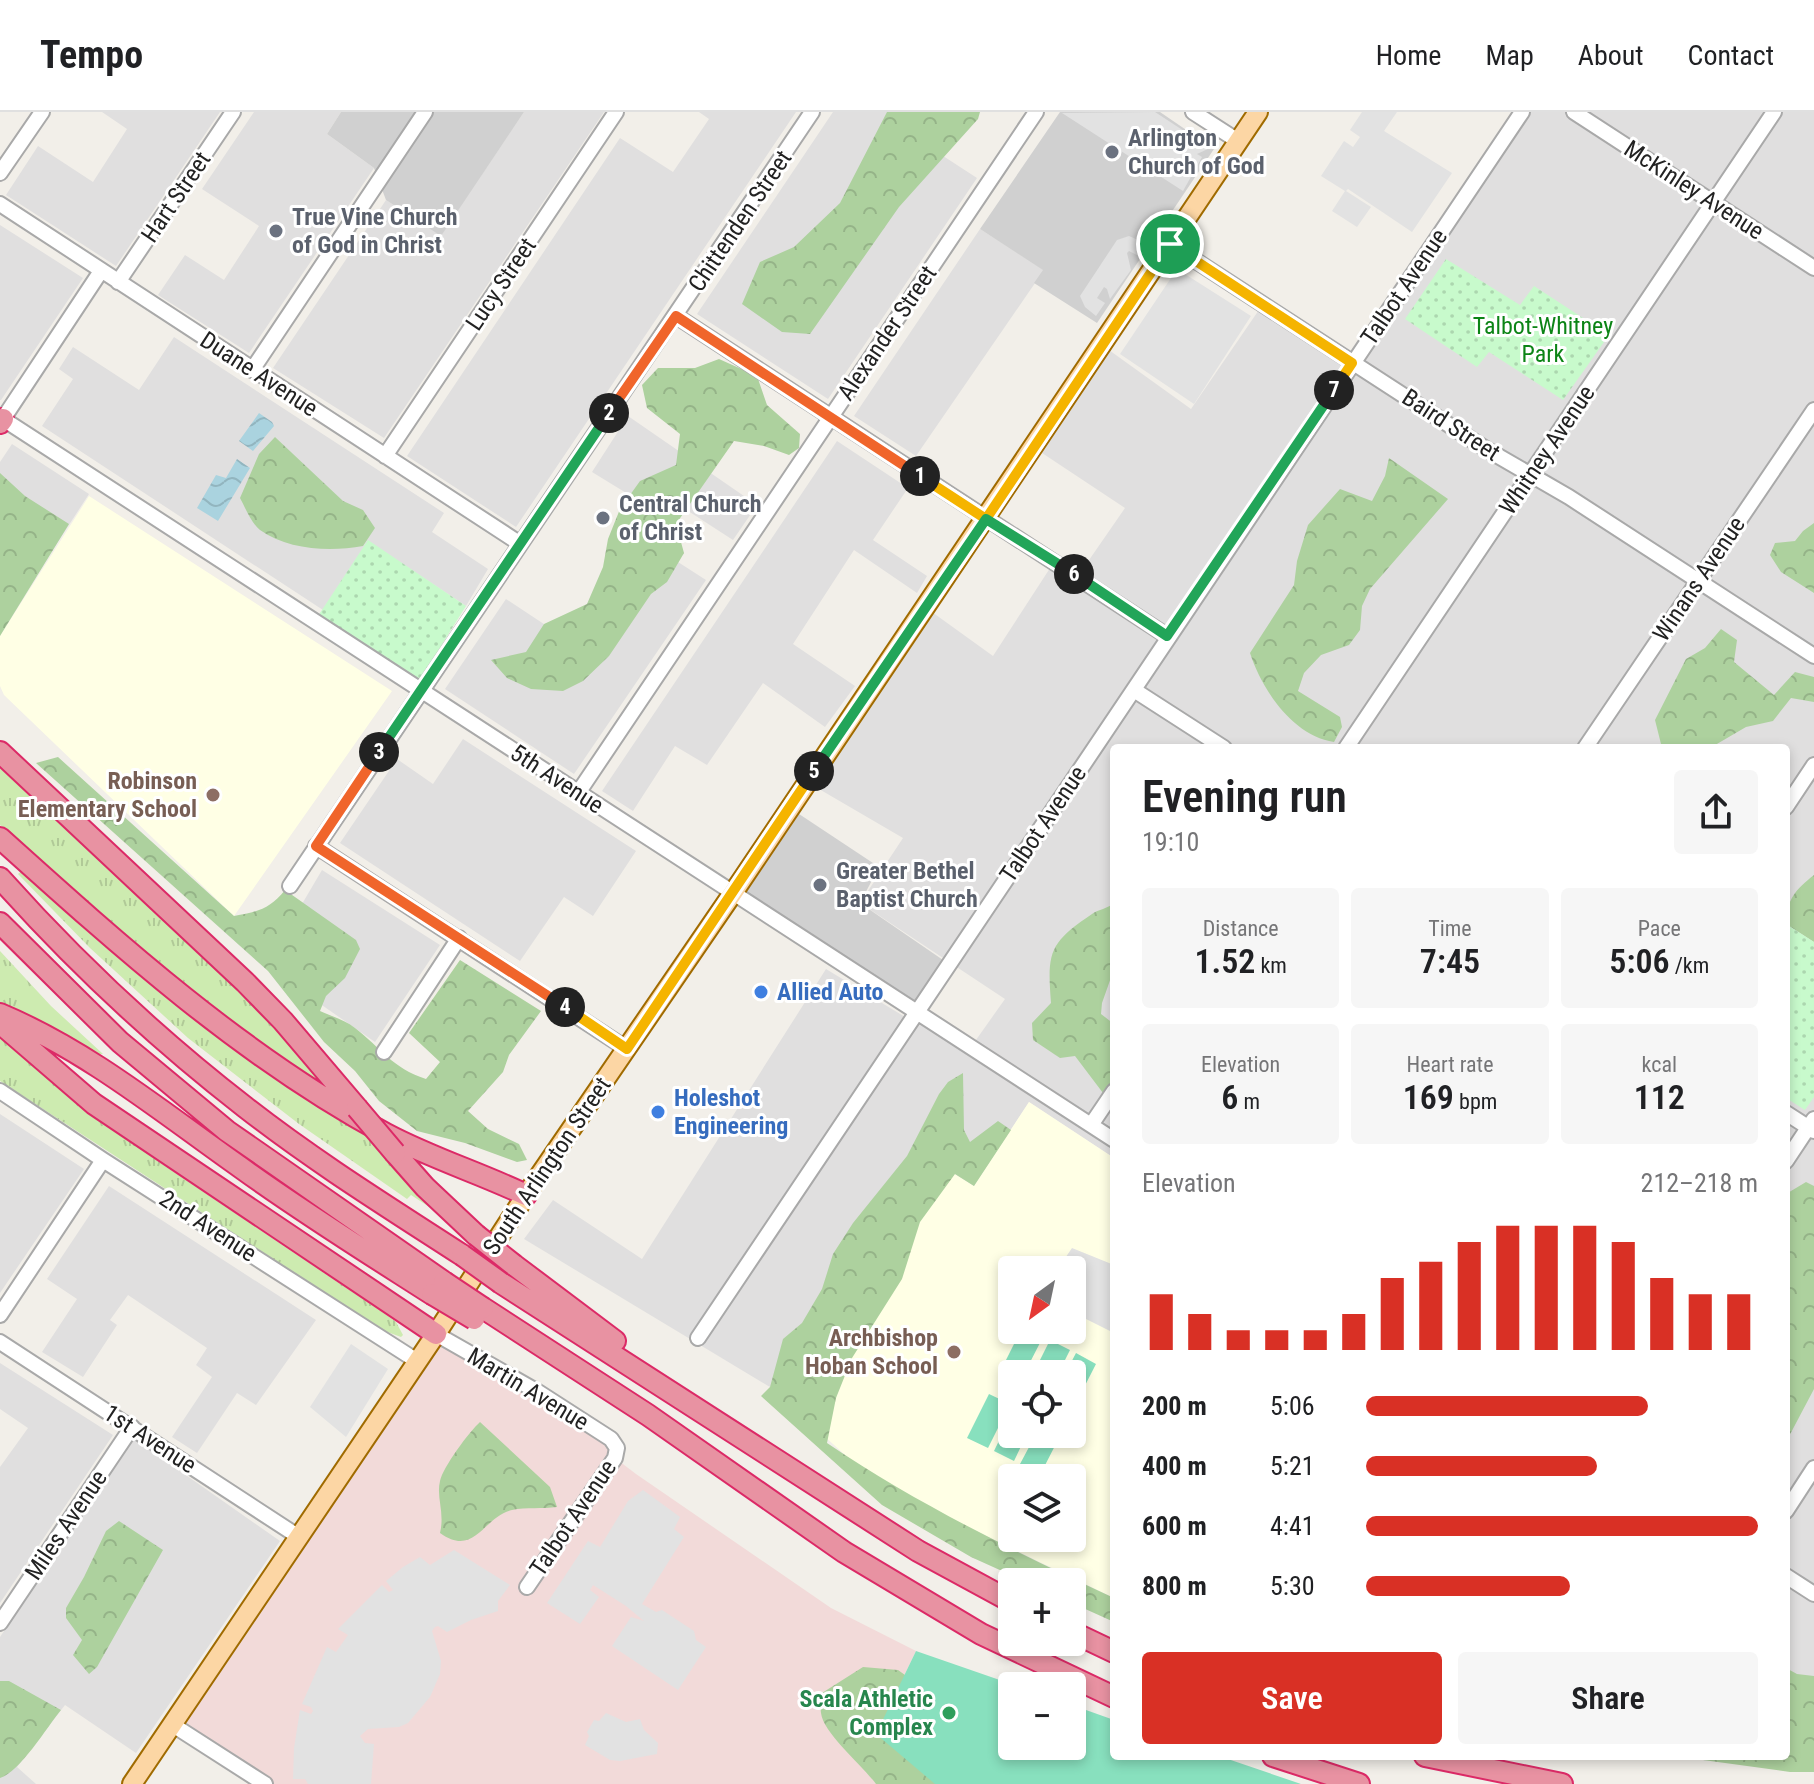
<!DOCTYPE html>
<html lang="en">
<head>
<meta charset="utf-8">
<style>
  body { margin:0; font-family:"Roboto Condensed",sans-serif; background:#f6f6f6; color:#202124; height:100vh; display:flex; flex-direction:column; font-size:30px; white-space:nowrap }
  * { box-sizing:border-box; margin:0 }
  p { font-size:26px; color:#757577 }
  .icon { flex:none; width:44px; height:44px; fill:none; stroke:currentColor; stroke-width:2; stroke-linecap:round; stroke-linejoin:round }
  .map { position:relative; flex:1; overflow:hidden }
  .sheet { position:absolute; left:1110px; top:632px; width:680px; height:1016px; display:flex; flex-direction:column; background:#fff; border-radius:8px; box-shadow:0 4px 12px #0003 }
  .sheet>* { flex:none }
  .needle { width:52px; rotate:213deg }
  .fabs { position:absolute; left:998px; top:1144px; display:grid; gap:16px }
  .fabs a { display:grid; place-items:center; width:88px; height:88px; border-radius:8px; background:#fff; box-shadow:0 4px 12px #0003; font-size:40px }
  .pin { position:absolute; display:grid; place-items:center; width:68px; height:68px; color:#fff; margin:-34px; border:4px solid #fff; border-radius:50%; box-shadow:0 2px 8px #0007 }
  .km { position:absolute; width:40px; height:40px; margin:-20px; border-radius:50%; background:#222; color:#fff; font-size:22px; line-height:40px; text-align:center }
  .round { display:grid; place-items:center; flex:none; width:84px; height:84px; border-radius:8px; background:#f6f6f6 }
  .headline { display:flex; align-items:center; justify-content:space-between; height:136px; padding:0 32px }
  h1 { font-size:44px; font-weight:600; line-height:60px }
  .metrics { display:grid; grid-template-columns:repeat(3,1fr); gap:12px; height:136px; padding:8px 32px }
  .metrics div { display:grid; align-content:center; border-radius:8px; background:#f6f6f6; text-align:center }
  .metrics b { font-size:34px; font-weight:600 }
  .metrics small { font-size:22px; font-weight:400 }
  .metrics p { font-size:22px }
  .chart { height:224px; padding:16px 32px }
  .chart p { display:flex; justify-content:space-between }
  .chart svg { width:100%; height:144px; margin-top:8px; stroke:#d93025; stroke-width:6 }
  .cta { display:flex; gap:16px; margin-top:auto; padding:16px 32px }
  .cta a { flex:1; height:92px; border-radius:8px; background:#d93025; color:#fff; font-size:32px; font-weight:600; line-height:92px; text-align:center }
  .cta a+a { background:#f6f6f6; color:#202124 }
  ul { padding:0 32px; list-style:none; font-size:26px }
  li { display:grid; grid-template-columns:128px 96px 1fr; align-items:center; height:60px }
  li i { height:20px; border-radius:10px; background:#d93025 }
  header { display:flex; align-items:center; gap:48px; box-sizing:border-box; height:112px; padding:0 40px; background:#fff; border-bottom:2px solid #e0e0e0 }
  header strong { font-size:38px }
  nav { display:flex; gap:44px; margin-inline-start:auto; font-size:28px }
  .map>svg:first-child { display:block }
</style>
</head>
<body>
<header>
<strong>Tempo</strong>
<nav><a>Home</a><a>Map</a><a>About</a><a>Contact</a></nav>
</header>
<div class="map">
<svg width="1814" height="1672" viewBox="0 0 1814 1672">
  <defs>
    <pattern id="grass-tufts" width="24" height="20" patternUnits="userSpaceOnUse" patternTransform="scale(2)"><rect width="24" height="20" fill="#cdebb0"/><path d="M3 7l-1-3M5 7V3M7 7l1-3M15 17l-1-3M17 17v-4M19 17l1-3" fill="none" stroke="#b0c997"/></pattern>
    <pattern id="forest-crowns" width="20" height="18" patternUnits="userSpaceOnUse" patternTransform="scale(2)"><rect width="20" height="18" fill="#add19e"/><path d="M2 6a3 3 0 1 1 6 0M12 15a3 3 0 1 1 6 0" fill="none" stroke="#95b388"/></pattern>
    <pattern id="park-dots" width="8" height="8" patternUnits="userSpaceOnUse" patternTransform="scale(2)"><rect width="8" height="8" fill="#c8facc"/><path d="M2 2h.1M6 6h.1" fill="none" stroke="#acd6af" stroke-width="1.8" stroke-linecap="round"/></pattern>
    <pattern id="water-waves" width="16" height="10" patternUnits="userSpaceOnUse" patternTransform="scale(2)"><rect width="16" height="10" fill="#aad3df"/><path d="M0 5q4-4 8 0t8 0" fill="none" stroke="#92b5bf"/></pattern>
  </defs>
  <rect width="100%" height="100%" fill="#f2efe9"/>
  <path fill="#e0dfdf" d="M102,0H220L116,154L6,83L38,34L93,70L127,17Z
    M254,0H341L327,22L374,56L249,241L158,183L185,143L224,168L259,114L202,77Z
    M524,0H604L384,326L273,256L386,88L441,123Z
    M699,0H796L516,415L407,344L620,26L673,60L709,7Z
    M833,0H934L917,27L977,66L828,287L697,202Z
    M1522,0H1814V1626L1786,1607V636H1114V1046L1029,990L974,1074L770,1275L524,1127L553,1088L642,1147L826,857L910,908L971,935L1005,887L860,791L903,726L807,670L925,495L993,544L1054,450L1078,464L1125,396L1033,335L1102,233L1191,297L1263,192L1352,251Z
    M0,113L83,166L1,288H0Z
    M980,117L1044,158L916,344L854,304Z
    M174,225L444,401L432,420L488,457L466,494L368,429L323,498L42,314L73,267L59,257L73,235L139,278Z
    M628,304L757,393L733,428L665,384L639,425L706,468L574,662L445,577L506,487L568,528L654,398L592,360Z
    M837,329L908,376L873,428L927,464L917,481L854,438L793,532L855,574L825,615L763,571L707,653L675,634L633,699L602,679Z
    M12,332L89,382L52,439L0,405V350Z
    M463,627L636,739L593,804L564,785L520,849L340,731L397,647L433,672Z
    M322,758L440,833L375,930L316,889L302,792Z
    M0,1002L84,1057L0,1181Z
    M109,1074L316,1208L256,1293L237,1281L197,1341L172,1325L212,1265L196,1253L207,1236L128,1183L110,1208L117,1213L83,1265L42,1240L77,1187L47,1167Z
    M0,1251L113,1323L0,1491V1355L28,1316L0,1297Z
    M133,1326L280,1429L136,1641L65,1593L17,1655L36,1672H0V1525Z"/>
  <path fill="#f2dad9" d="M436,1222L611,1327L615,1346L636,1362L831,1496L916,1539L876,1622L935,1672H265L173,1613Z"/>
  <path fill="#ffffe5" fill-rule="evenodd" d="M89,384L392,579L234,804L4,583L0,574V524Z
    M1029,990L1114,1046V1486L875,1370L770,1275L931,1047L974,1074ZM1012,1158H1072V1218H1012ZM1012,1262H1072V1322H1012ZM1012,1366H1072V1426H1012Z"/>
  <path fill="#d0d0d0" d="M341,0H524L441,124L386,88L374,56L327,22Z
    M1060,0H1160L1214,37L1097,211L1034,171L1043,158L980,117Z
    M793,698L879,755L860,791L943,848L914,893L738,779Z"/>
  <path fill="url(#grass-tufts)" d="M0,656L226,864L291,930L331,979C293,958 260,931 225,905C146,846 71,783 0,713Z
    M23,758L119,846L154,873L308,988L366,1024L440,1102L411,1083L407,1087L299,1012L188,926L90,836L18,762Z
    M0,839L51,894L103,942H89L0,892Z
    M0,923L153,1046L388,1204L396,1210L403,1223L401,1225L382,1218L0,969Z"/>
  <path fill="url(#forest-crowns)" d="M887,0H980L978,7L899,95L810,222L782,220L742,192L760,150L794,135L840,91Z
    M719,247L757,264L767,293L800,322L799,336L789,343L764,334L734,329L676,412L684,441L667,470L651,482L609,544L583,569L563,579L531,577L507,566L491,548L526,540L544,512L587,492L603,455L608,427L620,397L640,369L676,353L680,322L647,296L642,273L658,256H695Z
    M275,325L343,389L363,398L375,416L363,434C330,440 288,438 260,418C251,411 245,395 240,386L259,342Z
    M1389,346L1448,387L1370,477L1362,494L1360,518L1349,533L1321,543L1304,561L1298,579L1340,605L1342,615L1334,630C1293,624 1262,578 1250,541L1294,473L1297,449L1308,413L1340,377L1372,389L1385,364Z
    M0,361L25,384L69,412L0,524Z
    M1814,411V481L1781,460L1770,443L1775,431L1795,429L1803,419Z
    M1721,517L1737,528L1734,550L1774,583L1795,560L1814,565V590L1791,586L1773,609L1746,615L1710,636H1662L1655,608L1686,547L1705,536Z
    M58,645L234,804C257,800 270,797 285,778L356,828L360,837L345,866L326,884L320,899C331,904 345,908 355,916C381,936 392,956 426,967L440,950L409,921L460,848L541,899L509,943L503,960L468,999L488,1017L519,1032L527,1048L517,1050L465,1031L417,1019L379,989L355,959L324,930L268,859L36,651Z
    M1814,763V830L1786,812C1786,788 1796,777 1814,763Z
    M1114,791V857L1102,891L1101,902L1114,912V967L1103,981L1075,944L1060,946L1033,928L1032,911L1051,891C1047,840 1049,831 1092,802C1099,797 1107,797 1114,791Z
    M963,961L964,1018L970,1030L998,1009L1011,1018L974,1074L955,1062L920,1110L902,1167L852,1246L836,1286L827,1331C917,1392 1016,1440 1114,1486V1510L1072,1491V1470H1026L971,1445L882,1393L761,1284L770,1275L783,1227L802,1211L822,1177L833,1142L853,1111L907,1044L939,982L948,970Z
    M1806,1070L1814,1074V1277L1786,1330V1082Z
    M480,1310L550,1375L557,1395C543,1397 526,1395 512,1398C483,1405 475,1446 440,1421C445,1400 436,1386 440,1369C443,1355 469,1320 480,1310Z
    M119,1409L163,1438L97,1555L89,1562L73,1543L82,1528L66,1506V1496L84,1465L106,1419Z
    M863,1555L898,1558L912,1568L971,1672H876C863,1654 823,1621 821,1601C820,1595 822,1587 822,1581Z
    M1786,1556L1797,1562L1814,1564V1660H1790L1703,1648V1644H1786Z
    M0,1569H9L61,1598C47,1615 20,1660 0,1666Z"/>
  <path fill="url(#park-dots)" d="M1446,147L1520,193L1534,174L1609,223L1563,288L1489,240L1477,255L1405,207Z
    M368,428L466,494L419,569L318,504Z
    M1786,812L1814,830V985L1805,998L1786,986Z"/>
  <path fill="#88e0be" d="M1021,1218H1030L1043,1225L1024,1262L1012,1264L1001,1258Z
    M1050,1228L1070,1238L1058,1262H1033Z
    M1076,1241L1096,1252L1074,1295L1072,1262H1065Z
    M989,1282L1010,1292L988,1336L967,1326Z
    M1012,1302V1322H1027L1014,1349L994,1339Z
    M1036,1322H1061L1040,1363L1020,1352Z
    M916,1539L1017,1574H1012V1634H1072V1593L1114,1608V1644H1219L1301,1672H935L876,1622Z"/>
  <path fill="#e2e2e2" d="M1155,0L1210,36L1197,42L1202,45L1183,79L1062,1Z
    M1362,0H1397L1384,19L1452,61L1412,120L1348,77L1346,79L1371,95L1357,115L1332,99L1345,79L1321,64L1344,29L1353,35L1360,25L1350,18Z
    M1129,124L1147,132L1139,144L1129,139L1127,141L1131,158L1110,187L1107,177L1104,175L1097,186L1105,191L1096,204L1085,195L1080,184L1117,128Z
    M1177,157L1251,204L1194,292L1120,242Z
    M1072,1136L1114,1153V1221L1072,1200V1158H1057Z
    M351,1232L388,1257L346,1325L310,1295Z
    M643,1378L680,1405L674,1417L684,1425L642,1492L656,1500L662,1498L694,1519L696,1528L706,1535L678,1578L612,1534L631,1505L644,1509L626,1494L593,1473L590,1478L599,1485L580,1512L547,1491L588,1429L600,1435L628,1389Z
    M454,1438L510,1473L498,1489V1499L471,1508L447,1520L438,1514L435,1515L432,1519L441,1549L440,1562L430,1585L408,1611L399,1615L368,1617L360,1624L365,1631L374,1632L371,1672H308L305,1667H293L294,1636L300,1598L311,1602L313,1599L311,1595L302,1592L327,1535L336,1540L348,1523L338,1517L382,1473L389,1480L393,1478L386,1469L403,1455L420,1445L430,1453Z
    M606,1601L626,1610L640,1607L644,1618L658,1631L657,1642L620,1649L610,1648L585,1633L589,1624L587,1620L594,1608L599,1609Z"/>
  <path fill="url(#water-waves)" d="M259,301L272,310L274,314L253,339L239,329Z
    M237,347L250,356L218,409L197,396L216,363L226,366Z"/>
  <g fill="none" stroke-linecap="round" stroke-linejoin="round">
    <defs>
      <path id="minor" d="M1193,0L1238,29
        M1574,0L1814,156
        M0,61L42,0
        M0,92L519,431
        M1170,132L1486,337L1569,385L1814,544
        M118,170L233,0
        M676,204L1167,524
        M252,258L425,0
        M0,305L1114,1028
        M3,307L101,159
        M385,344L616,0
        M1134,578L1224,636
        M1346,636L1774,0
        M1585,636L1814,298
        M578,681L1036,0
        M1786,695L1814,653
        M316,734L627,937
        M290,774L812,0
        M384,940L459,826
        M0,979L103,1048L417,1249
        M1786,1001L1814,1019
        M1091,1013L1114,979
        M1786,1049L1814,1007
        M0,1203L103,1048
        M436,1222L538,1280L611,1327L617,1336L615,1346L527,1475
        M698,1226L1522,0
        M0,1230L299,1425
        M1786,1399L1814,1356
        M1786,1464L1814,1482
        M0,1511L132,1315
        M173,1613L265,1672"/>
      <path id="major" d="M132,1672L436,1222L526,1083L733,781L1258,0"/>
      <path id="highway" d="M0,311L3,307
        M0,640L245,870L283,909L357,996
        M0,726C121,835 242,944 386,1022C431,1046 480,1061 526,1083
        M0,766C75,850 156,926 245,995C314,1049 388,1095 462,1143
        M0,811L120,930L227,1019L444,1170
        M0,902C88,939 162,1000 240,1055C302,1100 368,1141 432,1182
        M0,911L94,992L436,1222
        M395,1041L425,1075L476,1123
        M514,1153L615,1229
        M501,1171L918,1439L1012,1490
        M483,1196L648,1303L844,1440L981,1522L1114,1585
        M1072,1520L1114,1540
        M1273,1644L1359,1672
        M1425,1644L1562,1672"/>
    </defs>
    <use href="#minor" stroke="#a9a9a9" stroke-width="18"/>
    <use href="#major" stroke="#a06b00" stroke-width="22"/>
    <use href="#highway" stroke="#dc2a67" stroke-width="24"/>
    <use href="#minor" stroke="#fff" stroke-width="14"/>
    <use href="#major" stroke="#fcd6a4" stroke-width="18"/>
    <use href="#highway" stroke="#e892a2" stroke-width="20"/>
    <defs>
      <path id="highway-bridge" d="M357,996L395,1041
        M476,1123L514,1153
        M462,1143L501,1171
        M444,1170L483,1196
        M432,1182L474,1207"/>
    </defs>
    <use href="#highway-bridge" stroke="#dc2a67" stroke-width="24" stroke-linecap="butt"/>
    <use href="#highway-bridge" stroke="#e892a2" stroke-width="20"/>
  </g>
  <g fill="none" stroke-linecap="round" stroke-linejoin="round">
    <defs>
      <path id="split-1" d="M920,364L986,407L1170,132"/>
      <path id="split-2" d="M609,301L676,204L920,364"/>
      <path id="split-3" d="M379,640L609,301"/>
      <path id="split-4" d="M379,640L316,734L565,895"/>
      <path id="split-5" d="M565,895L627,937L814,659"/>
      <path id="split-6" d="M814,659L986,407L1074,462"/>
      <path id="split-7" d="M1074,462L1167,524L1334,278"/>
      <path id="split-8" d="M1170,132L1352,251L1334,278"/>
    </defs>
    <use href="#split-1" stroke="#fff" stroke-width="16"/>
    <use href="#split-2" stroke="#fff" stroke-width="16"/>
    <use href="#split-3" stroke="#fff" stroke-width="16"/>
    <use href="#split-4" stroke="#fff" stroke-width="16"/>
    <use href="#split-5" stroke="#fff" stroke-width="16"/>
    <use href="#split-6" stroke="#fff" stroke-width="16"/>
    <use href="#split-7" stroke="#fff" stroke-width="16"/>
    <use href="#split-8" stroke="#fff" stroke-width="16"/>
    <use href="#split-1" stroke="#f5b400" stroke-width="10"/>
    <use href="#split-2" stroke="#f0652b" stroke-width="10"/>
    <use href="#split-3" stroke="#22a559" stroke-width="10"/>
    <use href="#split-4" stroke="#f0652b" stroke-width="10"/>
    <use href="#split-5" stroke="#f5b400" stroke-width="10"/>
    <use href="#split-6" stroke="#22a559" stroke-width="10"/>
    <use href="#split-7" stroke="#22a559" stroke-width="10"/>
    <use href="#split-8" stroke="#f5b400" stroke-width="10"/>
  </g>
  <g fill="#6b7280" stroke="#fff" stroke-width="3">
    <circle cx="1112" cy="40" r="8"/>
    <circle cx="276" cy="119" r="8"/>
    <circle cx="603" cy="406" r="8"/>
    <circle cx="820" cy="773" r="8"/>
  </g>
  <g fill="#8d6e63" stroke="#fff" stroke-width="3">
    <circle cx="213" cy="683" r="8"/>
    <circle cx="954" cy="1240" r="8"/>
  </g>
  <g fill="#3f7fe0" stroke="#fff" stroke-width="3">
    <circle cx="761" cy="880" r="8"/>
    <circle cx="658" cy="1000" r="8"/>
  </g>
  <circle fill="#2e9e5b" stroke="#fff" stroke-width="3" cx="949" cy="1601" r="8"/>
  <g text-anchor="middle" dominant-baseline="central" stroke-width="6" stroke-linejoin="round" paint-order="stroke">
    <g font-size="24" font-weight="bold" fill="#5b616d" stroke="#fff" text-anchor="start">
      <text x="1128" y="26">Arlington<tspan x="1128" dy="28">Church of God</tspan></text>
      <text x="292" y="105">True Vine Church<tspan x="292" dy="28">of God in Christ</tspan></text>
      <text x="619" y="392">Central Church<tspan x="619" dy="28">of Christ</tspan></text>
      <text x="836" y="759">Greater Bethel<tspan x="836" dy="28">Baptist Church</tspan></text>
    </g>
    <g font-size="24" fill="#222" stroke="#fff">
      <text transform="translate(1694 78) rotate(33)">McKinley Avenue</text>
      <text transform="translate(176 85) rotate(-56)">Hart Street</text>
      <text transform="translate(740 109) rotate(-56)">Chittenden Street</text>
      <text transform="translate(501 172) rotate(-56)">Lucy Street</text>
      <text transform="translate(1404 175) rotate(-56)">Talbot Avenue</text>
      <text transform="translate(887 221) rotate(-56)">Alexander Street</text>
      <text transform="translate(259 262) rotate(33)">Duane Avenue</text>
      <text transform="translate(1451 313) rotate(33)">Baird Street</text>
      <text transform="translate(1547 338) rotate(-56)">Whitney Avenue</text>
      <text transform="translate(1699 467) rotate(-56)">Winans Avenue</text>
      <text transform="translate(557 667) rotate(33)">5th Avenue</text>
      <text transform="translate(1043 712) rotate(-56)">Talbot Avenue</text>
      <text transform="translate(547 1054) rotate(-56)">South Arlington Street</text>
      <text transform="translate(208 1114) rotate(33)">2nd Avenue</text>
      <text transform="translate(528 1277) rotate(31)">Martin Avenue</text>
      <text transform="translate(150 1327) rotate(33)">1st Avenue</text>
      <text transform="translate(573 1406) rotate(-56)">Talbot Avenue</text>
      <text transform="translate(66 1413) rotate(-56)">Miles Avenue</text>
    </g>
    <g font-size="24" fill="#0c8416" stroke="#fff">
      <text x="1543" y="214">Talbot-Whitney<tspan x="1543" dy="28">Park</tspan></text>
    </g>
    <g font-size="24" font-weight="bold" fill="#785e54" stroke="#fff" text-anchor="end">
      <text x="197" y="669">Robinson<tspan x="197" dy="28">Elementary School</tspan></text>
      <text x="938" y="1226">Archbishop<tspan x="938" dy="28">Hoban School</tspan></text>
    </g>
    <g font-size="24" font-weight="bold" fill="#366cbe" stroke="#fff" text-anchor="start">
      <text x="777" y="880">Allied Auto</text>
      <text x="674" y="986">Holeshot<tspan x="674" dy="28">Engineering</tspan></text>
    </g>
    <g font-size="24" font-weight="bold" fill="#27864d" stroke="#fff" text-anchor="end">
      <text x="933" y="1587">Scala Athletic<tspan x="933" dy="28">Complex</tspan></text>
    </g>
  </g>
</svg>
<div class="fabs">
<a><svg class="needle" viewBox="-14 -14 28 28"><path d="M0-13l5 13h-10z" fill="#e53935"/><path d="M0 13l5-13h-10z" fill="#757577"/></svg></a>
<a><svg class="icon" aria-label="locate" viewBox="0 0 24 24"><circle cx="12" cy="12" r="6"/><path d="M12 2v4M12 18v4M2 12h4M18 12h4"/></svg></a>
<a><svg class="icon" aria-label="layers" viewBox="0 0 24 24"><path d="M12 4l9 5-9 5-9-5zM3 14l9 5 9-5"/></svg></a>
<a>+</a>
<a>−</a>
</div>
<div class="pin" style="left:1170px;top:132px;background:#1e9e55"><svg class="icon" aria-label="arrive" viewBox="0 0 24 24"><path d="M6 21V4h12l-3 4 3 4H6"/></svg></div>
<b class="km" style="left:920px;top:364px">1</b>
<b class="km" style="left:609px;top:301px">2</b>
<b class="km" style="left:379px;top:640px">3</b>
<b class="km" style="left:565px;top:895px">4</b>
<b class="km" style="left:814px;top:659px">5</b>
<b class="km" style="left:1074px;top:462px">6</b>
<b class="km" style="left:1334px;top:278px">7</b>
<section class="sheet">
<div class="headline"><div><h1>Evening run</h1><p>19:10</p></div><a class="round"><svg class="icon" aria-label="share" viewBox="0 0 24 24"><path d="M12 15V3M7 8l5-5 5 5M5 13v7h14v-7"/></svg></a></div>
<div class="metrics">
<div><p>Distance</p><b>1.52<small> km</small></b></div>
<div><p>Time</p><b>7:45</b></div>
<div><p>Pace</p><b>5:06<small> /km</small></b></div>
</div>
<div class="metrics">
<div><p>Elevation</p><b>6<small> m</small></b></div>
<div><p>Heart rate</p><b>169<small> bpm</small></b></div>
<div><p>kcal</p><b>112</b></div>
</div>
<div class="chart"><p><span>Elevation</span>212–218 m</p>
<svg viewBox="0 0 160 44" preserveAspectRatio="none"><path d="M5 44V27M15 44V33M25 44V38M35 44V38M45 44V38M55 44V33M65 44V22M75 44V17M85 44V11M95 44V6M105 44V6M115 44V6M125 44V11M135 44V22M145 44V27M155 44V27"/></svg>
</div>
<ul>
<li><b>200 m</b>5:06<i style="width:72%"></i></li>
<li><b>400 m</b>5:21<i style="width:59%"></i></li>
<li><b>600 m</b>4:41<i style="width:100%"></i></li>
<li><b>800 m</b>5:30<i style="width:52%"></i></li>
</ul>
<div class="cta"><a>Save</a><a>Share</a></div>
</section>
</div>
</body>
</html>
